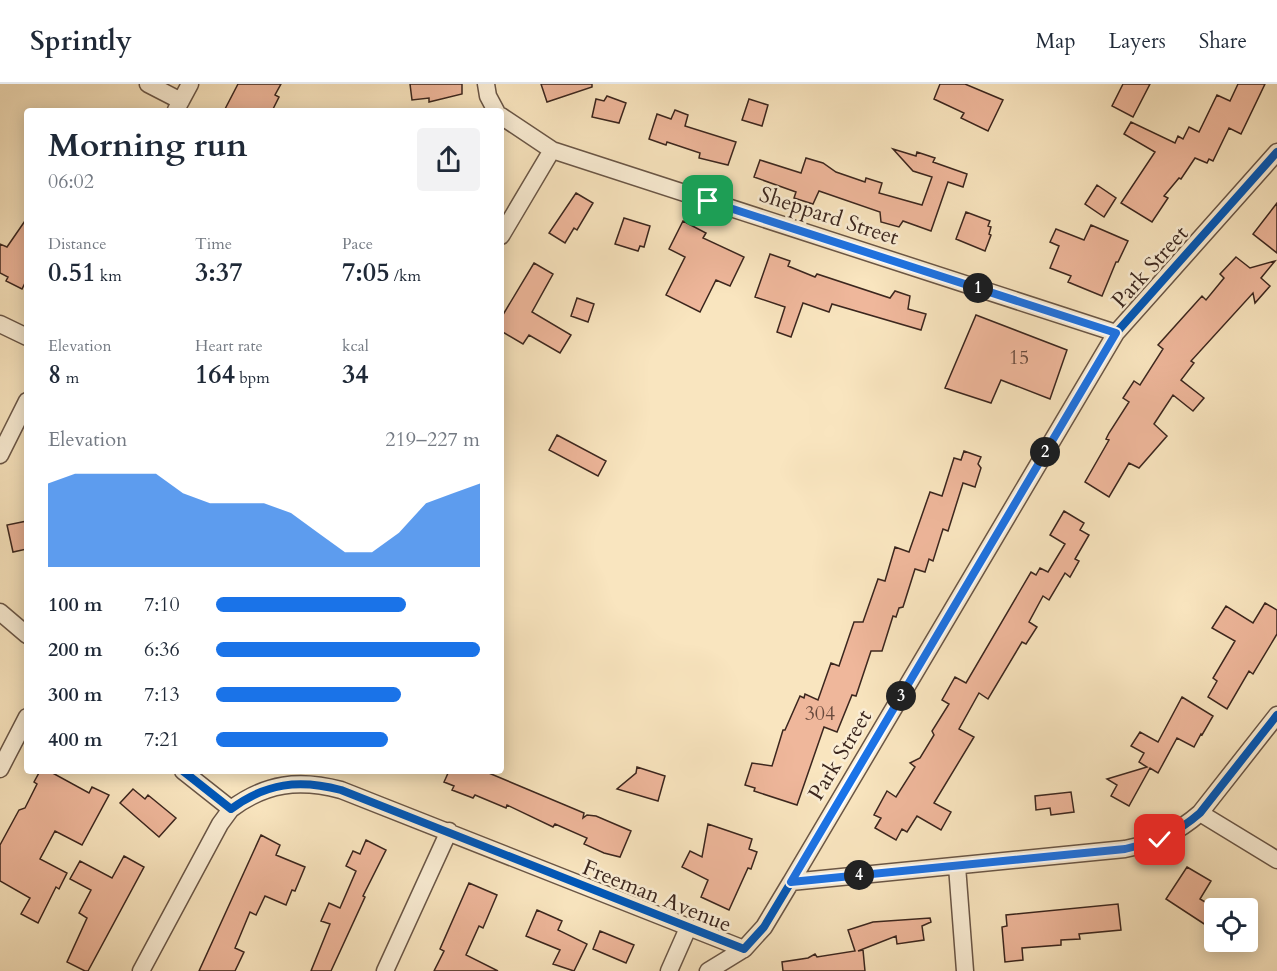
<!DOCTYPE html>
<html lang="en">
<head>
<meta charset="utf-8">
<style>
  body { margin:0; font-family:Cardo,serif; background:#f2f2f3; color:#1f2937; height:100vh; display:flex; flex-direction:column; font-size:22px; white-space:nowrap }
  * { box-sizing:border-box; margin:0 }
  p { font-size:20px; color:#747a83 }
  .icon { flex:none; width:33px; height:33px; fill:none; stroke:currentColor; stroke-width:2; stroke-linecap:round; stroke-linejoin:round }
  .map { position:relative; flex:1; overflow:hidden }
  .panel { position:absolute; left:24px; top:24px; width:480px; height:666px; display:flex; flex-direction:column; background:#fff; border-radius:6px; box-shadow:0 3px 15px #0003 }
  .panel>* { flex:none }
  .controls { position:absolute; left:1204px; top:814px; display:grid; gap:12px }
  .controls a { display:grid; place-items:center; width:54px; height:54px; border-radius:6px; background:#fff; box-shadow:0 3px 15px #0003; font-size:30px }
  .pin { position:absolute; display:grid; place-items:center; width:51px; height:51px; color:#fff; margin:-26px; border-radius:12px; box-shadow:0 3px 9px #0006 }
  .km { position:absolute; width:30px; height:30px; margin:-15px; border-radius:50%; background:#222; color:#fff; font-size:16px; line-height:30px; text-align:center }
  .round { display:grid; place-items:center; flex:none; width:63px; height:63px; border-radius:6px; background:#f2f2f3 }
  .head { display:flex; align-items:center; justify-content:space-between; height:102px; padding:0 24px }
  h1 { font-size:33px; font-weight:600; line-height:45px }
  .stats { display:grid; grid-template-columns:repeat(3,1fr); gap:9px; height:102px; padding:6px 24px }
  .stats div { display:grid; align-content:center }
  .stats b { font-size:26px; font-weight:600 }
  .stats small { font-size:16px; font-weight:400 }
  .stats p { font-size:16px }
  .chart { height:168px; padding:12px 24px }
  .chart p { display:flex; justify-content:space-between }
  .chart svg { width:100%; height:108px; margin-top:6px; fill:#1a73e8; opacity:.7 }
  ul { padding:0 24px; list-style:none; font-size:20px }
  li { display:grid; grid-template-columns:96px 72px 1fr; align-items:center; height:45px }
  li i { height:15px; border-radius:8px; background:#1a73e8 }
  header { display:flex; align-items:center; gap:36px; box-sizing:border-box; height:84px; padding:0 30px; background:#fff; border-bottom:2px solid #e0e1e3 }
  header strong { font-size:28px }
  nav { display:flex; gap:33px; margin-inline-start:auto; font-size:21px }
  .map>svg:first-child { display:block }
</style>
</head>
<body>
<header>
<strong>Sprintly</strong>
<nav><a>Map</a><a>Layers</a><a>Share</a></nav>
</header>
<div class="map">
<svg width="1277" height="887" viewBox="0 0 1277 887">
  <rect width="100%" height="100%" fill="#f9e5bf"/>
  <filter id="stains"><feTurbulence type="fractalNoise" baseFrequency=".00333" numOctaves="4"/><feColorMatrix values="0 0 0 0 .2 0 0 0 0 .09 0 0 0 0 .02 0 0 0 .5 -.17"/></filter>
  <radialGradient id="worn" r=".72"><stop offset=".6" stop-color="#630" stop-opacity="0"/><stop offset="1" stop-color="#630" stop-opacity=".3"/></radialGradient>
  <path fill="#efb79b" stroke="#3b261e" stroke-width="1.5" d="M238,0H281L275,11L279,13L272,27H224Z
    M410,0H462V10L429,18V14L412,16Z
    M541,0H592V3L547,18Z
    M940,0H965L1003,16L988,47L961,34L964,29L934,15Z
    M1123,0H1150L1133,33L1112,22Z
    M1238,0H1265L1241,50L1229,44L1213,77L1209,75L1207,79L1195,74L1181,95L1179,94L1164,112L1168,114L1152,138L1121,119L1155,68L1124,50L1131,38L1175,59L1178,52L1183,55L1189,43L1199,48L1217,11L1230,17Z
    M607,12L626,19L619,39L592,33L596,15L604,17Z
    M749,15L768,21L762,42L742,36Z
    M675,26L688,31L685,42L736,58L728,81L699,74L700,69L667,58L666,61L649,55L657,30L671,35Z
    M893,65L916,72L917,68L935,74L933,78L967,90L963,103L948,98L931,147L903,137L899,143L881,138L880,128L819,107L813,120L794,114L796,108L754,93L760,76L801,89L806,74L823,79L836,88L865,98L866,94L882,99L879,109L922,121L932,93L913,87Z
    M1097,101L1116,114L1104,133L1085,120Z
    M576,109L593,119L577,146L574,144L565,159L549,149Z
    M1277,119V169L1253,150Z
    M966,128L990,137L988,142L991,143L989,150L991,151L985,167L956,155Z
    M27,134V195L22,205L6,197L8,193L0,189V160L7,163Z
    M624,134L650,142L644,163L640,162L638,167L615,160Z
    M683,137L706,149L703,154L744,173L730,202L716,196L700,228L666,211L685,173L669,165Z
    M1091,141L1128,157L1118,178H1116L1102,212L1068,198L1071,192L1050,184L1059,162L1050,158L1056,145L1084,156Z
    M770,170L790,177L788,182L815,193L817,190L890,214L895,207L910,212L908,225L926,230L921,246L832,220L829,228L803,219L791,253L777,248L785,223L755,213Z
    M1236,173L1250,184L1275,177L1261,194L1270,202L1255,219L1253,209L1191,277L1194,279L1181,296L1204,314L1193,327L1173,311L1154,340L1167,352L1139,384L1129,379L1109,413L1085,398L1109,356L1106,355L1109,349L1129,318L1123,314L1134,297L1140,301L1163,265L1158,261L1202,212L1206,216L1224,194L1220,190Z
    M534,179L553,190L532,228L571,251L560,269L529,251L523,260L501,247V234Z
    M577,214L594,220L588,238L571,232Z
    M976,231L1067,266L1050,315L1001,296L991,319L945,304Z
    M557,351L606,377L598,392L549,366Z
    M964,367L981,373L978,380L981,384L975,403L963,399L948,447L943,445L933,477L929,475L925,488L915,485L903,523L899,524L896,533L893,532L882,567H871L856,612L852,611L837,648L824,643L797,721L754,707L755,704L745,701L752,679L772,682L783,646H785L800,612L804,614L805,610L818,616L831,579L839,582L854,538H863L878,495L885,497L895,463L909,468L930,408L942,412L954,374L961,376Z
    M1064,427L1084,439L1080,446L1089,451L1075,475L1079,477L1070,493L1065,489L1049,516L1043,512L1029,538L1037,543L1026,560L1022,558L988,615L979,609L959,645L974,653L934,719L951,728L941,746L917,732L907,748L902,745L896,756L875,744L881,734L874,731L887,707L896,713L915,683L910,679L920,674L934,651L932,647L949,620L942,616L955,593L966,599L1031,488L1036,491L1040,484L1048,488L1065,460L1050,451Z
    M27,437V465L13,468L7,441Z
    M1265,519L1277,526V550L1253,590L1249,587L1227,625L1208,613L1217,597L1213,594L1235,557L1212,544L1226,522L1253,539Z
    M1182,613L1213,632L1202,651L1201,650L1194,663L1177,654L1158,689L1150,684L1129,722L1111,712L1117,701L1107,695L1147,683L1139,678L1144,669L1131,662L1140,648L1158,658Z
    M637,683L665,692L658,717L617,705L636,689Z
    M40,687H49L89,709L92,703L109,711L82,761L55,747L40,775L67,789L59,805L56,803L38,839L21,830L30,814L0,797V761L19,726L25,724L37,700L34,698Z
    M449,687H484L584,729L583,734L587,731L596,732L631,747L620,773L604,769L584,760L587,754L555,740L553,743L507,721L506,724L475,711L473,714L452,706L454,702L444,698Z
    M133,705L145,715L148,711L176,734L159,753L120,719Z
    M1071,708L1074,728L1051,731L1050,724L1036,726L1035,712Z
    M708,740L752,755L749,765L757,768L751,785L748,784L729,826L701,813L708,796L682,783L690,767L702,773Z
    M261,751L280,761L276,771L305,783L295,807L292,806L286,821L265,812L256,831L250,828L235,864L244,868L235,887H199Z
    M366,756L386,766L363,812L365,813L331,887H311L330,840L321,837L329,819L340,824L356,787L346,782L353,767L360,770Z
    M124,772L144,783L88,887H85L67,878L87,834L79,829L91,806L70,795L80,777L112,794Z
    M1187,783L1211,797L1200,815L1215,824V847L1166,815Z
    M469,799L497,811L483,844L479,842L466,871L498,887H434L444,867L440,865Z
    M1118,820L1121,846L1079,850L1080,855L1061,856V861L1022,864L1023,876L1005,878L1002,843L1007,842L1006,831Z
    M537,826L562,837L558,846L587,860L574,887L553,880L560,866L526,852Z
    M930,834L931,838L922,842L924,856L897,860L896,852L858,867L863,866L865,887H783L782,878L808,874L815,870L817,873L855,867L848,846L873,838Z
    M600,847L634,861L626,879L593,865Z"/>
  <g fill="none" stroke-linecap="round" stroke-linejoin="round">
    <defs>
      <path id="minor" d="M148,0L181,17
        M486,0L488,12L496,27
        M176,26L190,0
        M501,32L552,66L1116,249
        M501,152L552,66
        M0,240L27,253
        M0,371L27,317
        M0,528L27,551
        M0,685L27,633
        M183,687L231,725C266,699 299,695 341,706L744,865L764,843L791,798L1125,765C1155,759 1177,749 1200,729L1277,631
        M1200,729L1277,776
        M957,782L965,887
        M791,798L1116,249L1277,68
        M141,887L220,740L231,725
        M385,887L449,747
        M669,887L688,844
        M708,887L744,865"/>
    </defs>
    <use href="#minor" stroke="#6a5646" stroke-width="19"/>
    <use href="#minor" stroke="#fbeed5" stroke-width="16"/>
    <defs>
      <path id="cycleway" d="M183,687L231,725C266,699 299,695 341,706L744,865L764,843L791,798L1125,765C1155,759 1177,749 1200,729L1277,631
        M791,798L1116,249L1277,68"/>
    </defs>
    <use href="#cycleway" stroke="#fbeed5" stroke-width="11"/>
    <use href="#cycleway" stroke="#0057b8" stroke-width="8"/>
  </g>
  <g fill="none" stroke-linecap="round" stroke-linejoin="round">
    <defs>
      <path id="route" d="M708,117L1116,249L791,798L1125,765L1160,756"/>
    </defs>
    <use href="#route" stroke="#fff" stroke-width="12"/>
    <use href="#route" stroke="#1a73e8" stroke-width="8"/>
  </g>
  <g text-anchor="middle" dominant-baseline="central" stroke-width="5" stroke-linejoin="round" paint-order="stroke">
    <g font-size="20" fill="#684a3d">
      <text x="1019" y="273">15</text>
      <text x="820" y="629">304</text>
    </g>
    <g font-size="22" fill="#3b261e" stroke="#fbeed5">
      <text transform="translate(829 132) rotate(18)">Sheppard Street</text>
      <text transform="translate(1150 183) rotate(-48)">Park Street</text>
      <text transform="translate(840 671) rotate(-59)">Park Street</text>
      <text transform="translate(657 812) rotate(22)">Freeman Avenue</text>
    </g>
  </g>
  <rect width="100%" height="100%" filter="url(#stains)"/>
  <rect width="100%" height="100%" fill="url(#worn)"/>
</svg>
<div class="controls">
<a><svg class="icon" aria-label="locate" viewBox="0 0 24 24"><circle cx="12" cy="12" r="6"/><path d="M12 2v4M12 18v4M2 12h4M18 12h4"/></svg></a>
</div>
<div class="pin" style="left:708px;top:117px;background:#1e9e55"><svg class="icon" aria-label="arrive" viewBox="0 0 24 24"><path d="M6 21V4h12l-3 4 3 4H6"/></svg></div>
<div class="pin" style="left:1160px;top:756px;background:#d93025"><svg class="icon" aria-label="check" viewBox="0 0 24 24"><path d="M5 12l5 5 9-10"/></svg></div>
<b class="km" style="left:978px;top:204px">1</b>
<b class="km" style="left:1045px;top:368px">2</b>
<b class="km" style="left:901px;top:612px">3</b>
<b class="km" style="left:859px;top:791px">4</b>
<section class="panel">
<div class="head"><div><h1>Morning run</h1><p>06:02</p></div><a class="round"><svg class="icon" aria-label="share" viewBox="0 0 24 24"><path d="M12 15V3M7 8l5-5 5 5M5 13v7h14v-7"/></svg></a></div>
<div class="stats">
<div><p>Distance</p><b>0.51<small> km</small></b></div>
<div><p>Time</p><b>3:37</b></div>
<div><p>Pace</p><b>7:05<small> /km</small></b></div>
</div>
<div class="stats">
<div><p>Elevation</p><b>8<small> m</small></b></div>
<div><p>Heart rate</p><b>164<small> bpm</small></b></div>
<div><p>kcal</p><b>34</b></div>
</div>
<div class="chart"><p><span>Elevation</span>219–227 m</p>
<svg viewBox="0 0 160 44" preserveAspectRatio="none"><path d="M0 44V10L10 6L20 6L30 6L40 6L50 14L60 18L70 18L80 18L90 22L100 30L110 38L120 38L130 30L140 18L150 14L160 10V44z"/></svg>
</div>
<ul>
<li><b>100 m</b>7:10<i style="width:72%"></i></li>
<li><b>200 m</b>6:36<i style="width:100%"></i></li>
<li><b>300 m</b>7:13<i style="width:70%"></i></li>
<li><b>400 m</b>7:21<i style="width:65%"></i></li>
</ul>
</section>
</div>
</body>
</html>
